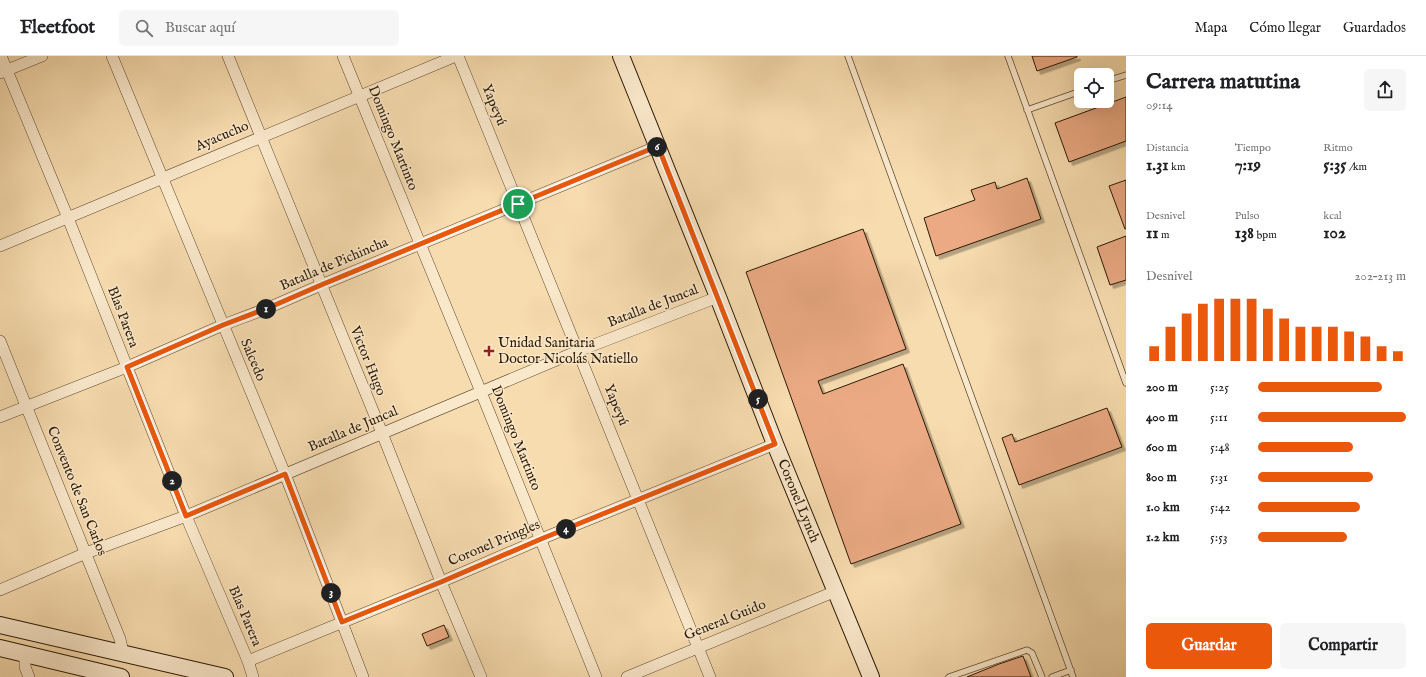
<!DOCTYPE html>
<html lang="es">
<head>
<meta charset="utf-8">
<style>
  body { margin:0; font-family:"IM FELL English",serif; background:#f6f6f6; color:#202124; height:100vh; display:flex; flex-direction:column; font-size:15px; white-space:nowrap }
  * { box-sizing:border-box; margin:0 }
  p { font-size:13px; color:#757577 }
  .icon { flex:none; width:22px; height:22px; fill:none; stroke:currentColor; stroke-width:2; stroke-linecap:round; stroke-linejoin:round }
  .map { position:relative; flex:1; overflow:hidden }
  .sheet { display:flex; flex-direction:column; background:#fff; width:300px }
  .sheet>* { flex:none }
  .tools { position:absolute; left:1074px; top:12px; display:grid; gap:8px }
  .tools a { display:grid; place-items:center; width:40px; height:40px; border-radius:6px; background:#fff; box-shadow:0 4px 16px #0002; font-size:20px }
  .pin { position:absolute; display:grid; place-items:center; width:34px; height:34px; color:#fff; margin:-17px; border:2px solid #fff; border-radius:50%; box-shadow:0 1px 4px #0007 }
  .km { position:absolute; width:20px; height:20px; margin:-10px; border-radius:50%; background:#222; color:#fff; font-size:11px; line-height:20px; text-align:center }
  .round { display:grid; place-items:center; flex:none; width:42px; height:42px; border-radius:6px; background:#f6f6f6 }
  .summary { display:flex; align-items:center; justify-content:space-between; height:68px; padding:0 20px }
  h1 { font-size:22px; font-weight:800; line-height:30px }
  .metrics { display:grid; grid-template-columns:repeat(3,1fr); gap:6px; height:68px; padding:4px 20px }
  .metrics div { display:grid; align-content:center }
  .metrics b { font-size:17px; font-weight:800 }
  .metrics small { font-size:11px; font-weight:400 }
  .metrics p { font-size:11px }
  .chart { height:112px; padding:8px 20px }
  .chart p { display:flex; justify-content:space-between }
  .chart svg { width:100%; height:72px; margin-top:4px; stroke:#ea580c; stroke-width:6 }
  .primary-button { display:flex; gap:8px; margin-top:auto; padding:8px 20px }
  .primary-button a { flex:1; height:46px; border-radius:6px; background:#ea580c; color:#fff; font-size:16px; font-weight:800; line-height:46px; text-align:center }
  .primary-button a+a { background:#f6f6f6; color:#202124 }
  ul { padding:0 20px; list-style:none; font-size:13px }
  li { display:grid; grid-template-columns:64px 48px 1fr; align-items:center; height:30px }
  li i { height:10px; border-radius:5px; background:#ea580c }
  header { display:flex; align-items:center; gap:24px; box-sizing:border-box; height:56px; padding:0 20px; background:#fff; border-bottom:1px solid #e0e0e0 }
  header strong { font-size:19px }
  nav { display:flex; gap:22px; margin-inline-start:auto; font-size:14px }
  .search { width:280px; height:36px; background:#f6f6f6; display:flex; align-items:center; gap:10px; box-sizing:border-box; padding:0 14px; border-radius:6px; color:#757577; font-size:15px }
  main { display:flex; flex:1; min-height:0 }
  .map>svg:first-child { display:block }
</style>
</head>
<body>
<header>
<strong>Fleetfoot</strong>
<div class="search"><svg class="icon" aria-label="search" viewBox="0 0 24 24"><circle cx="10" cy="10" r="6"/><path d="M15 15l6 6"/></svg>Buscar aquí</div>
<nav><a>Mapa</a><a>Cómo llegar</a><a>Guardados</a></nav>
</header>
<main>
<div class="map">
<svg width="1126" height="621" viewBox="0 0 1126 621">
  <defs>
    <filter id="shadow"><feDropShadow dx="3.5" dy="3.5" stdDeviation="0" flood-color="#0004"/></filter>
  </defs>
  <rect width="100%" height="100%" fill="#f7dcaf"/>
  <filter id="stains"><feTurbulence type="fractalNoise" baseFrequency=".005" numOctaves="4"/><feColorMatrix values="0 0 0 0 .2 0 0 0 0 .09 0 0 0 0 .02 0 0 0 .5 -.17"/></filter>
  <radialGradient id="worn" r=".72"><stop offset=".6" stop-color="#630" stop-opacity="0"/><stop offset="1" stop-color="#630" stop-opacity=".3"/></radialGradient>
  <path fill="#ebaa84" stroke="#2c1a05" filter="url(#shadow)" d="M1032,0H1077V1L1037,15Z
    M1126,41V85L1069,106L1055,67Z
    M1027,122L1041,163L936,200L924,162L975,144L971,134L995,126L997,133Z
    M1126,124V173H1125L1109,130Z
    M863,173L906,293L818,325L823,338L903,308L961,468L851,508L746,216Z
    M1126,180V224L1110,229L1097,191Z
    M1107,352L1122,391L1019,429L1002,382L1012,378L1015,386Z
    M444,569L449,581L427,590L422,578Z
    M1023,600L1031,621H967L999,608Z"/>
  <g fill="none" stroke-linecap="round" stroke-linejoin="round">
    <defs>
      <path id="service" d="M848,0L1073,621
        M1008,0L1126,327
        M1107,25L1126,19
        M1027,54L1081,35
        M949,621L1027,594L1032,597L1042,621
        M1052,621L1071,614"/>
      <path id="minor" d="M1,0L68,162L186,460L248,605L253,621
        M112,0L285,418L363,621
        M228,0L382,377L441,526L481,621
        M343,0L481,336L596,621
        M458,0L710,621
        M0,17L42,0
        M0,190L456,0
        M0,285L120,583L123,597
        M0,361L127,311L223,269L268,252L321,229L658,90
        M0,534L86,497L186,460L578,295L718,241
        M25,598V611L29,621
        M248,605L441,526L541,483L775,388
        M627,621L836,535"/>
      <g id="secondary">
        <path id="s1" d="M621,0L718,241L775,388L871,621"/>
        <path d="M0,569L225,621"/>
        <path d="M0,592L121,621"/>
      </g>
    </defs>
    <use href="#service" stroke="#5f4a30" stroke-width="7"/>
    <use href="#minor" stroke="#5f4a30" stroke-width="12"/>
    <use href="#secondary" stroke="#2c1a05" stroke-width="18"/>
    <use href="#service" stroke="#fae8cb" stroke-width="5.5"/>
    <use href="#minor" stroke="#fae8cb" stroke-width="11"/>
    <use href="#secondary" stroke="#fae8cb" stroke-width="16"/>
  </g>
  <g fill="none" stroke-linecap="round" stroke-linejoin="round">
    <defs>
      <path id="route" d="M658,90L775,388L541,483L441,526L342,566L285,418L186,460L127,311L223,269L268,252L321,229Z"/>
    </defs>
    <use href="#route" stroke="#fff" stroke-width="8"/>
    <use href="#route" stroke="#ea580c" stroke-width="5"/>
  </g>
  <path fill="#8f2418" stroke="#fae8cb" stroke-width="1.5" d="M487 289h4v4h4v4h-4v4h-4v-4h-4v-4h4z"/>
  <g text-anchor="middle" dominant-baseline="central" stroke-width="3" stroke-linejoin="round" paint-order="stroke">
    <g font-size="14" fill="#2c1a05" stroke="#fae8cb">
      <text transform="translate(494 49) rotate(68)">Yapeyú</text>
      <text transform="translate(222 80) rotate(-23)">Ayacucho</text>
      <text transform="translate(393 82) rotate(68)">Domingo Martinto</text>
      <text transform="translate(334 208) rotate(-23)">Batalla de Pichincha</text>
      <text transform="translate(653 250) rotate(-21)">Batalla de Juncal</text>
      <text transform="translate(123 261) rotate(69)">Blas Parera</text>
      <text transform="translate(253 304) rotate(67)">Salcedo</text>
      <text transform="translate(368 305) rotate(68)">Victor Hugo</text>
      <text transform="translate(616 349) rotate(68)">Yapeyú</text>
      <text transform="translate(353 373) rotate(-23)">Batalla de Juncal</text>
      <text transform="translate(516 382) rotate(68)">Domingo Martinto</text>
      <text transform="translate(77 435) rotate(68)">Convento de San Carlos</text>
      <text stroke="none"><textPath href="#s1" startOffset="479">Coronel Lynch</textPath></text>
      <text transform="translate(494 487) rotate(-23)">Coronel Pringles</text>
      <text transform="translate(245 560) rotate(67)">Blas Parera</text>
      <text transform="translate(725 564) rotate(-22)">General Guido</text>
    </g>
    <g font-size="14" fill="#2c1a05" stroke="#fae8cb" text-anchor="start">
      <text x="498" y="287">Unidad Sanitaria<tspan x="498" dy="16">Doctor Nicolás Natiello</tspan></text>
    </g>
  </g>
  <rect width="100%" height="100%" filter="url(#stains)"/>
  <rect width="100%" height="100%" fill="url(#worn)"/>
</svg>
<div class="tools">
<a><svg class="icon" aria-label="locate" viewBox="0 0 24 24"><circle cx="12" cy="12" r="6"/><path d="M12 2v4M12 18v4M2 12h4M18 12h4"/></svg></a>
</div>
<div class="pin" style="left:518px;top:148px;background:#1e9e55"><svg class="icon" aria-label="arrive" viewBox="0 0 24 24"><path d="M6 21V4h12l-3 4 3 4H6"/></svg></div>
<b class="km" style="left:266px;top:253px">1</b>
<b class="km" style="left:172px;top:425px">2</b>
<b class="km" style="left:331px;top:537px">3</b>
<b class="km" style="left:566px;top:473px">4</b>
<b class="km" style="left:758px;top:343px">5</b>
<b class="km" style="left:657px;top:91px">6</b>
</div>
<section class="sheet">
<div class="summary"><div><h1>Carrera matutina</h1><p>09:14</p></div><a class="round"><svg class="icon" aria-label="share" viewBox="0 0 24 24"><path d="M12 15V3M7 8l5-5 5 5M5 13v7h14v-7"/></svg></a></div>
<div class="metrics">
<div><p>Distancia</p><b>1.31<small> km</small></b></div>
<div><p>Tiempo</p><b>7:19</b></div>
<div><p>Ritmo</p><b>5:35<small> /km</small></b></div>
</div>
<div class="metrics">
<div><p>Desnivel</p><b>11<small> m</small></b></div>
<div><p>Pulso</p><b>138<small> bpm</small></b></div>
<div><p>kcal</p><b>102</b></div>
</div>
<div class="chart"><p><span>Desnivel</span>202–213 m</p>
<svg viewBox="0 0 160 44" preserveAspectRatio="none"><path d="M5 44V35M15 44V23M25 44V15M35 44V9M45 44V6M55 44V6M65 44V6M75 44V12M85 44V18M95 44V23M105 44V23M115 44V23M125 44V26M135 44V29M145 44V35M155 44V38"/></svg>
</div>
<ul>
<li><b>200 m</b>5:25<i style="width:84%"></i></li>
<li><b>400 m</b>5:11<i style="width:100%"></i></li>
<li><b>600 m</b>5:48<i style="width:64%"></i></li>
<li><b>800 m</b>5:31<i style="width:78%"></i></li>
<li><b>1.0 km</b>5:42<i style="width:69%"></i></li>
<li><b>1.2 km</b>5:53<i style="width:60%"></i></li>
</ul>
<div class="primary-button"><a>Guardar</a><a>Compartir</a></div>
</section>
</main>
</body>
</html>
